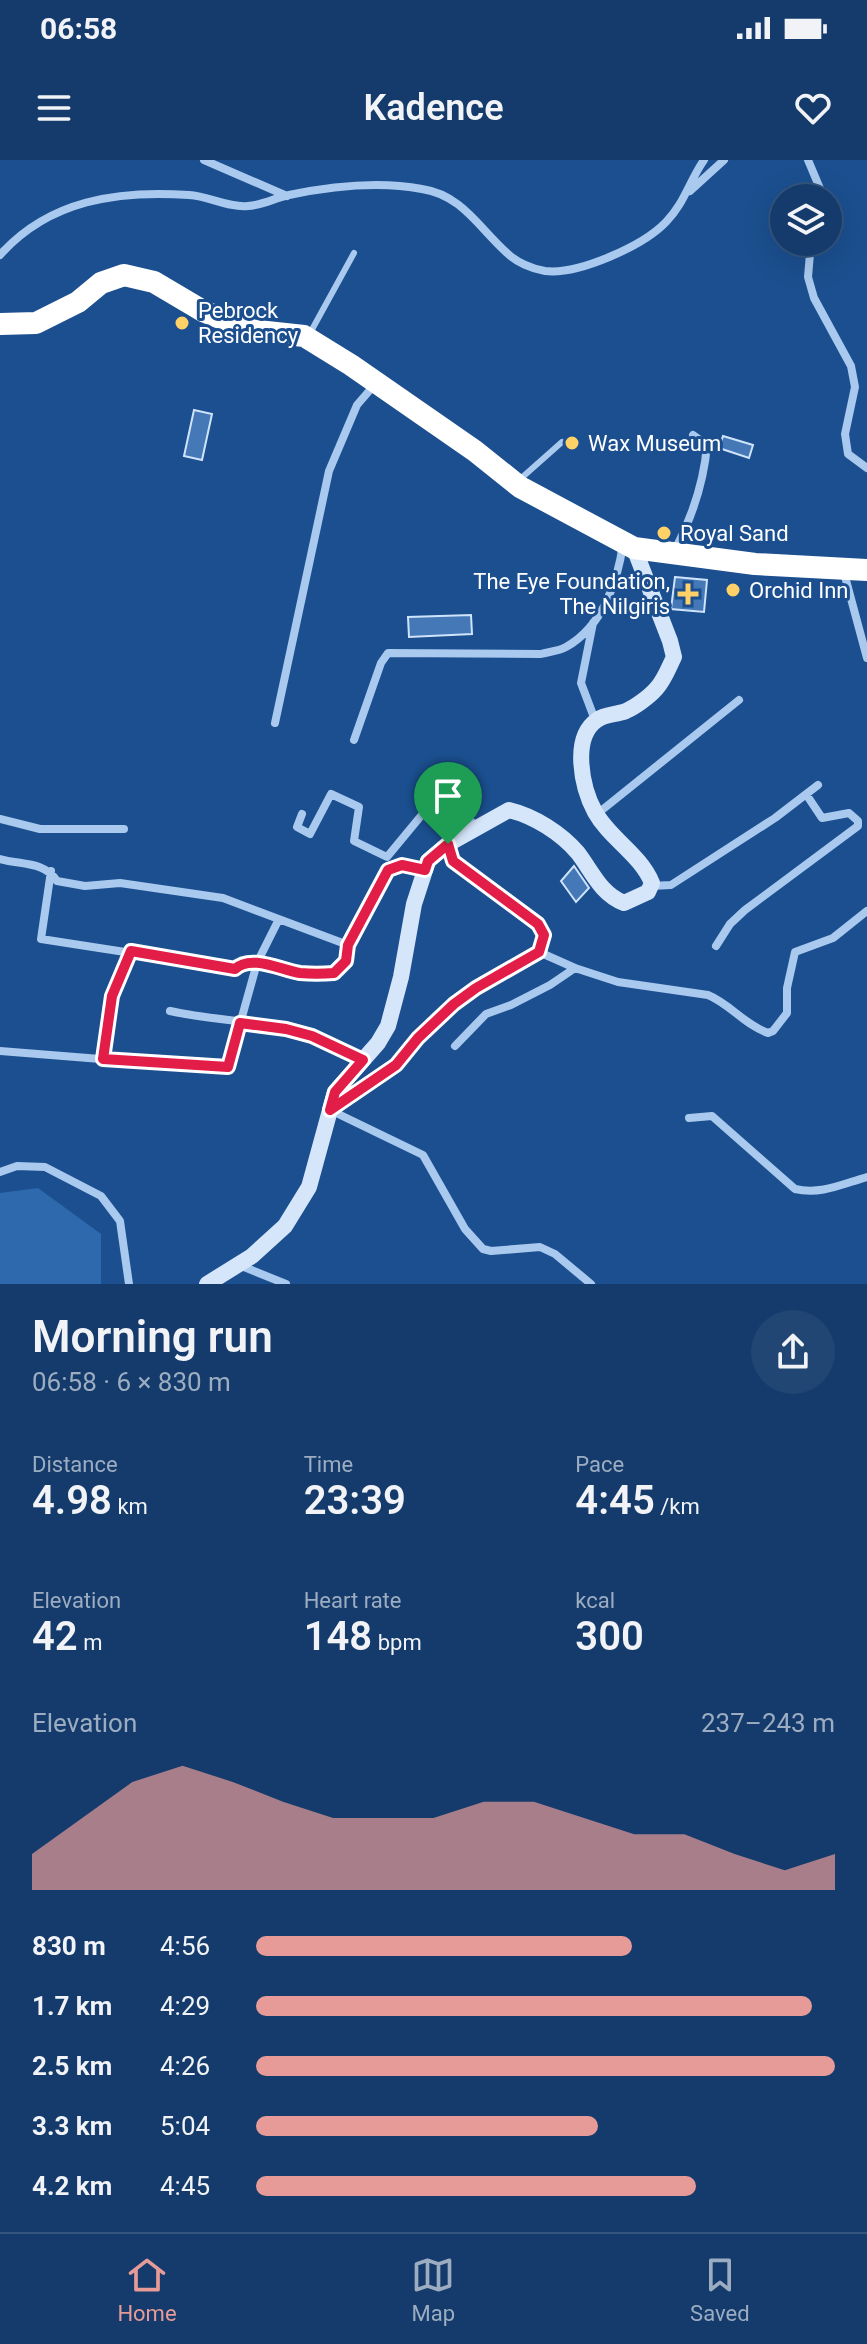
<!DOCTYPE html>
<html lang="en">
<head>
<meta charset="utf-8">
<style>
  body { margin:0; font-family:Roboto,sans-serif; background:#214673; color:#f1f3f6; height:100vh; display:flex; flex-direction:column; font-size:30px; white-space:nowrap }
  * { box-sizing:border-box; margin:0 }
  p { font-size:26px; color:#9dadc1 }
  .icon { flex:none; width:44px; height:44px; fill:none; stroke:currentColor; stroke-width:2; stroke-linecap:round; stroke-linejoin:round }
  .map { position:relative; height:1124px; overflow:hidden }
  .panel { display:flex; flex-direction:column; background:#143b6b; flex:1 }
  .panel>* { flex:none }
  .controls { position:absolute; left:770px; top:24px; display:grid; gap:16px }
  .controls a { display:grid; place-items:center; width:72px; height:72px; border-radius:50%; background:#143b6b; box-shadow:0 8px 32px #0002,0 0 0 2px #33557e; font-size:40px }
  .pin { position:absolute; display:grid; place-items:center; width:68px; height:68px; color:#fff; margin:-82px -34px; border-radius:50% 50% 50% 0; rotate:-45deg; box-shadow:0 0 8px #0007 }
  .pin .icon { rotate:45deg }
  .round { display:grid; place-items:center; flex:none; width:84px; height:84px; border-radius:42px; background:#214673 }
  .headline { display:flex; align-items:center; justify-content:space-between; height:136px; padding:0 32px }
  h1 { font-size:44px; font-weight:600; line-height:60px }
  .stats { display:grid; grid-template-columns:repeat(3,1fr); gap:12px; height:136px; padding:8px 32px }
  .stats div { display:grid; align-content:center }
  .stats b { font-size:40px; font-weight:600 }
  .stats small { font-size:22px; font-weight:400 }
  .stats p { font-size:22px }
  .chart { height:224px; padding:16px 32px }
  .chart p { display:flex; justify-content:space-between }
  .chart svg { width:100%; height:144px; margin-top:8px; fill:#e69b98; opacity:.7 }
  ul { padding:0 32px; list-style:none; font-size:26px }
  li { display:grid; grid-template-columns:128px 96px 1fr; align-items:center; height:60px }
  li i { height:20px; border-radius:10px; background:#e69b98 }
  .status { display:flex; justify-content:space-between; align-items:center; height:56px; padding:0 40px; background:#143b6b; direction:ltr }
  .status svg { height:22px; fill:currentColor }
  header { display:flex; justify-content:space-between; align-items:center; height:104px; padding:0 32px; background:#143b6b; font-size:36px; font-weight:600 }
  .menu { display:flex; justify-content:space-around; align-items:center; height:112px; border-top:2px solid #33557e; background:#143b6b; font-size:22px; color:#9dadc1 }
  .menu a { display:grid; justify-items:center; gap:4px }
  .menu .selected { color:#e69b98 }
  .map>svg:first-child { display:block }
</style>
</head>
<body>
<div class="status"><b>06:58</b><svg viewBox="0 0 49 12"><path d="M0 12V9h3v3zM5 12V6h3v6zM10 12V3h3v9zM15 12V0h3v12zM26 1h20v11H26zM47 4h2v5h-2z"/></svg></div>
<header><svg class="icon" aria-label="menu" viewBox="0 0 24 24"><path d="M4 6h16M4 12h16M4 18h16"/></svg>Kadence<svg class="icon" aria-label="heart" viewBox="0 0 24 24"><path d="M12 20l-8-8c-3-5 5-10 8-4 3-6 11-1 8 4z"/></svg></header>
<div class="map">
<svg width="867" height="1124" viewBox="0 0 867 1124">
  <rect width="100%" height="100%" fill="#1b4f8f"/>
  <path fill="#2e69ad" d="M38,1028L101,1074V1124H0V1033Z"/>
  <path fill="#4478b7" stroke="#cfe3fa" stroke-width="2" d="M194,250L212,254L202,300L184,296Z
    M723,276L753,285L749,298L719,288Z
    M675,417L707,420L704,452L671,449Z
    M471,455L472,474L409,477L408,457Z
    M574,706L589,728L576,742L561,721Z"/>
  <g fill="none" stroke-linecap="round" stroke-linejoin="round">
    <path stroke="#a9c9ee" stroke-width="6" d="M309,175L354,93
      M518,321L562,282"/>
    <path stroke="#a9c9ee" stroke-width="8" d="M204,0L287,36
      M808,0L824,38
      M690,31L724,0
      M811,82L808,117L814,138L851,206L855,227L845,274L848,294L867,308
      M0,95C49,40 118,30 189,35C209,36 228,48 248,46C263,45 275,38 289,35C332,26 379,21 422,29C462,35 479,68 507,93C516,102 532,109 545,111C578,115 643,86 666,62C684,44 690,20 704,0
      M675,390C692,357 704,322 707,285L693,275
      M843,409L867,498
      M593,463L581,523L595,560
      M275,563L329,311L357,245L376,223
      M354,580L381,503L388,493L541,494C548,492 559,491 566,487C602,467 618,422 623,383
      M302,654L297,667L310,674L331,634L359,647L354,681L387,697L440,633L477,667
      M597,654L739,540
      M0,659L40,669H124
      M448,684L453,701L538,764L544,775L539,792L476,828L454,844L418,878L396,905L330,950L423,995L465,1069L483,1089L491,1091L540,1087L555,1094L591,1124
      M0,699C21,705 44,701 57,721L85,726L120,723L223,738L348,785L388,710L402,705L425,710
      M51,711L41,779L235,809L240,804C261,803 279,810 300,813C311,814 323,814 334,813L346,801L348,785
      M651,726L671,725L775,658L818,625
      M716,786L730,764L745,750L858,666V661L849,653L822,658L806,634
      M539,792L575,808L618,822L708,835C730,844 745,865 768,873L773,871L787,853V828L795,792L833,778L867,751
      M170,851C209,860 249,860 287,869C314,875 338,889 363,900
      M455,886L486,854L511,845L550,825L575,808
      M0,891L201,907H228L257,803L278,761
      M103,899L112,836L131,791
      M689,958L712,956L795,1029C821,1035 842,1024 867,1017
      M0,1012L17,1006L45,1007L101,1036L120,1061L129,1124
      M239,1105L286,1124"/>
    <path stroke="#d6e6fa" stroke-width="16" d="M207,1124L252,1096L285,1066L309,1027L335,932L378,883L388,866L401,817L414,744L428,701L448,684L509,650C534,656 561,673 578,693C593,713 601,734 624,743L648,732L652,723C640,694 610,679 595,652C582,628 571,578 597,560C605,554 616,555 626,551C635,547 649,537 656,529C664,521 669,507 674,497L670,481L634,388"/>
    <path stroke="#fff" stroke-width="22" d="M0,164L36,163L78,142L101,123L124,115L154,122L203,151L250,170L304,176L351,205L475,291L520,327L634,388L755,404L867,410"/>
  </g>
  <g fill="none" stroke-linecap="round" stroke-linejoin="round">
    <defs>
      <path id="route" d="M448,684L453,701L538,764L544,775L539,792L476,828L454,844L418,878L396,905L330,950L335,932L363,900L312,876L286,869L240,863L228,907L103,899L112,836L131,791L235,809C251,794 281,810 300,813C311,814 322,814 334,813L346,801L348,785L388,710L402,705L425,710L428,701Z"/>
    </defs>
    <use href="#route" stroke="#fff" stroke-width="16"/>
    <use href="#route" stroke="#e11d48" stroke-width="10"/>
  </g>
  <g fill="#ffd166" stroke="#1b4f8f" stroke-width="3">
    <circle cx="182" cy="163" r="8"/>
    <circle cx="572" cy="283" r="8"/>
    <circle cx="664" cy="373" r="8"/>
    <circle cx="733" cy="430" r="8"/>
    <path d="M684 422h8v8h8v8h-8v8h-8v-8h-8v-8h8z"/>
  </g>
  <g text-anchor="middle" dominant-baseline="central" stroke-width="6" stroke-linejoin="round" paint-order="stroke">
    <g font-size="22" fill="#fff" stroke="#1b4f8f" text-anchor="start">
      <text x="198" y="150">Pebrock<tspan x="198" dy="25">Residency</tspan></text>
      <text x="588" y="283">Wax Museum</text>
      <text x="680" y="373">Royal Sand</text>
      <text x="670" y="421" text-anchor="end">The Eye Foundation,<tspan x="670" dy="25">The Nilgiris</tspan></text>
      <text x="749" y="430">Orchid Inn</text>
    </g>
  </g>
</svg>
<div class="controls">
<a><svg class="icon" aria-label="layers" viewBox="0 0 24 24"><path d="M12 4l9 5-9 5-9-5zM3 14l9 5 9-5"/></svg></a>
</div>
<div class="pin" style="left:448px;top:684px;background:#1e9e55"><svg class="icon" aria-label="arrive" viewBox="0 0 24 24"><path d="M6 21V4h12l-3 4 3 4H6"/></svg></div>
</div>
<section class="panel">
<div class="headline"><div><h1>Morning run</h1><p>06:58 · 6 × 830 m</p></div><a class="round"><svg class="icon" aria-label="share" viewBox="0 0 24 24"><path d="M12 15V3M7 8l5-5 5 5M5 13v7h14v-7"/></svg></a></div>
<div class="stats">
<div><p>Distance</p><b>4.98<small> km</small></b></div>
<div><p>Time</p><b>23:39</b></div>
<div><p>Pace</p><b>4:45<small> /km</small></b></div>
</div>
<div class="stats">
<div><p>Elevation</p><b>42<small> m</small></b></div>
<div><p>Heart rate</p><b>148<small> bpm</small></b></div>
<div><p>kcal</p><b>300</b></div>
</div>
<div class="chart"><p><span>Elevation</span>237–243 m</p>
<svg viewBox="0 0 160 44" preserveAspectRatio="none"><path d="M0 44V33L10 22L20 11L30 6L40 11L50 17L60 22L70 22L80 22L90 17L100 17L110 22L120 27L130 27L140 33L150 38L160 33V44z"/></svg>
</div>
<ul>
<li><b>830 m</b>4:56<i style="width:65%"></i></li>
<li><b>1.7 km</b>4:29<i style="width:96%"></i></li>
<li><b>2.5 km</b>4:26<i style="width:100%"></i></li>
<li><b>3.3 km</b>5:04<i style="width:59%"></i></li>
<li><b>4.2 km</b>4:45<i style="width:76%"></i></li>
</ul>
</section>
<nav class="menu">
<a class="selected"><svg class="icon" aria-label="home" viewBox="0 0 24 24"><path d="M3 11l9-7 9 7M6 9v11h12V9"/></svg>Home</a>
<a><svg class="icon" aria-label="map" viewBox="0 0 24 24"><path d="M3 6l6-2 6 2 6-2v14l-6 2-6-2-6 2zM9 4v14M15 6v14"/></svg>Map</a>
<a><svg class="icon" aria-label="saved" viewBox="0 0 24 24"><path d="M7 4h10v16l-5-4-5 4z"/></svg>Saved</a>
</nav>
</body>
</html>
